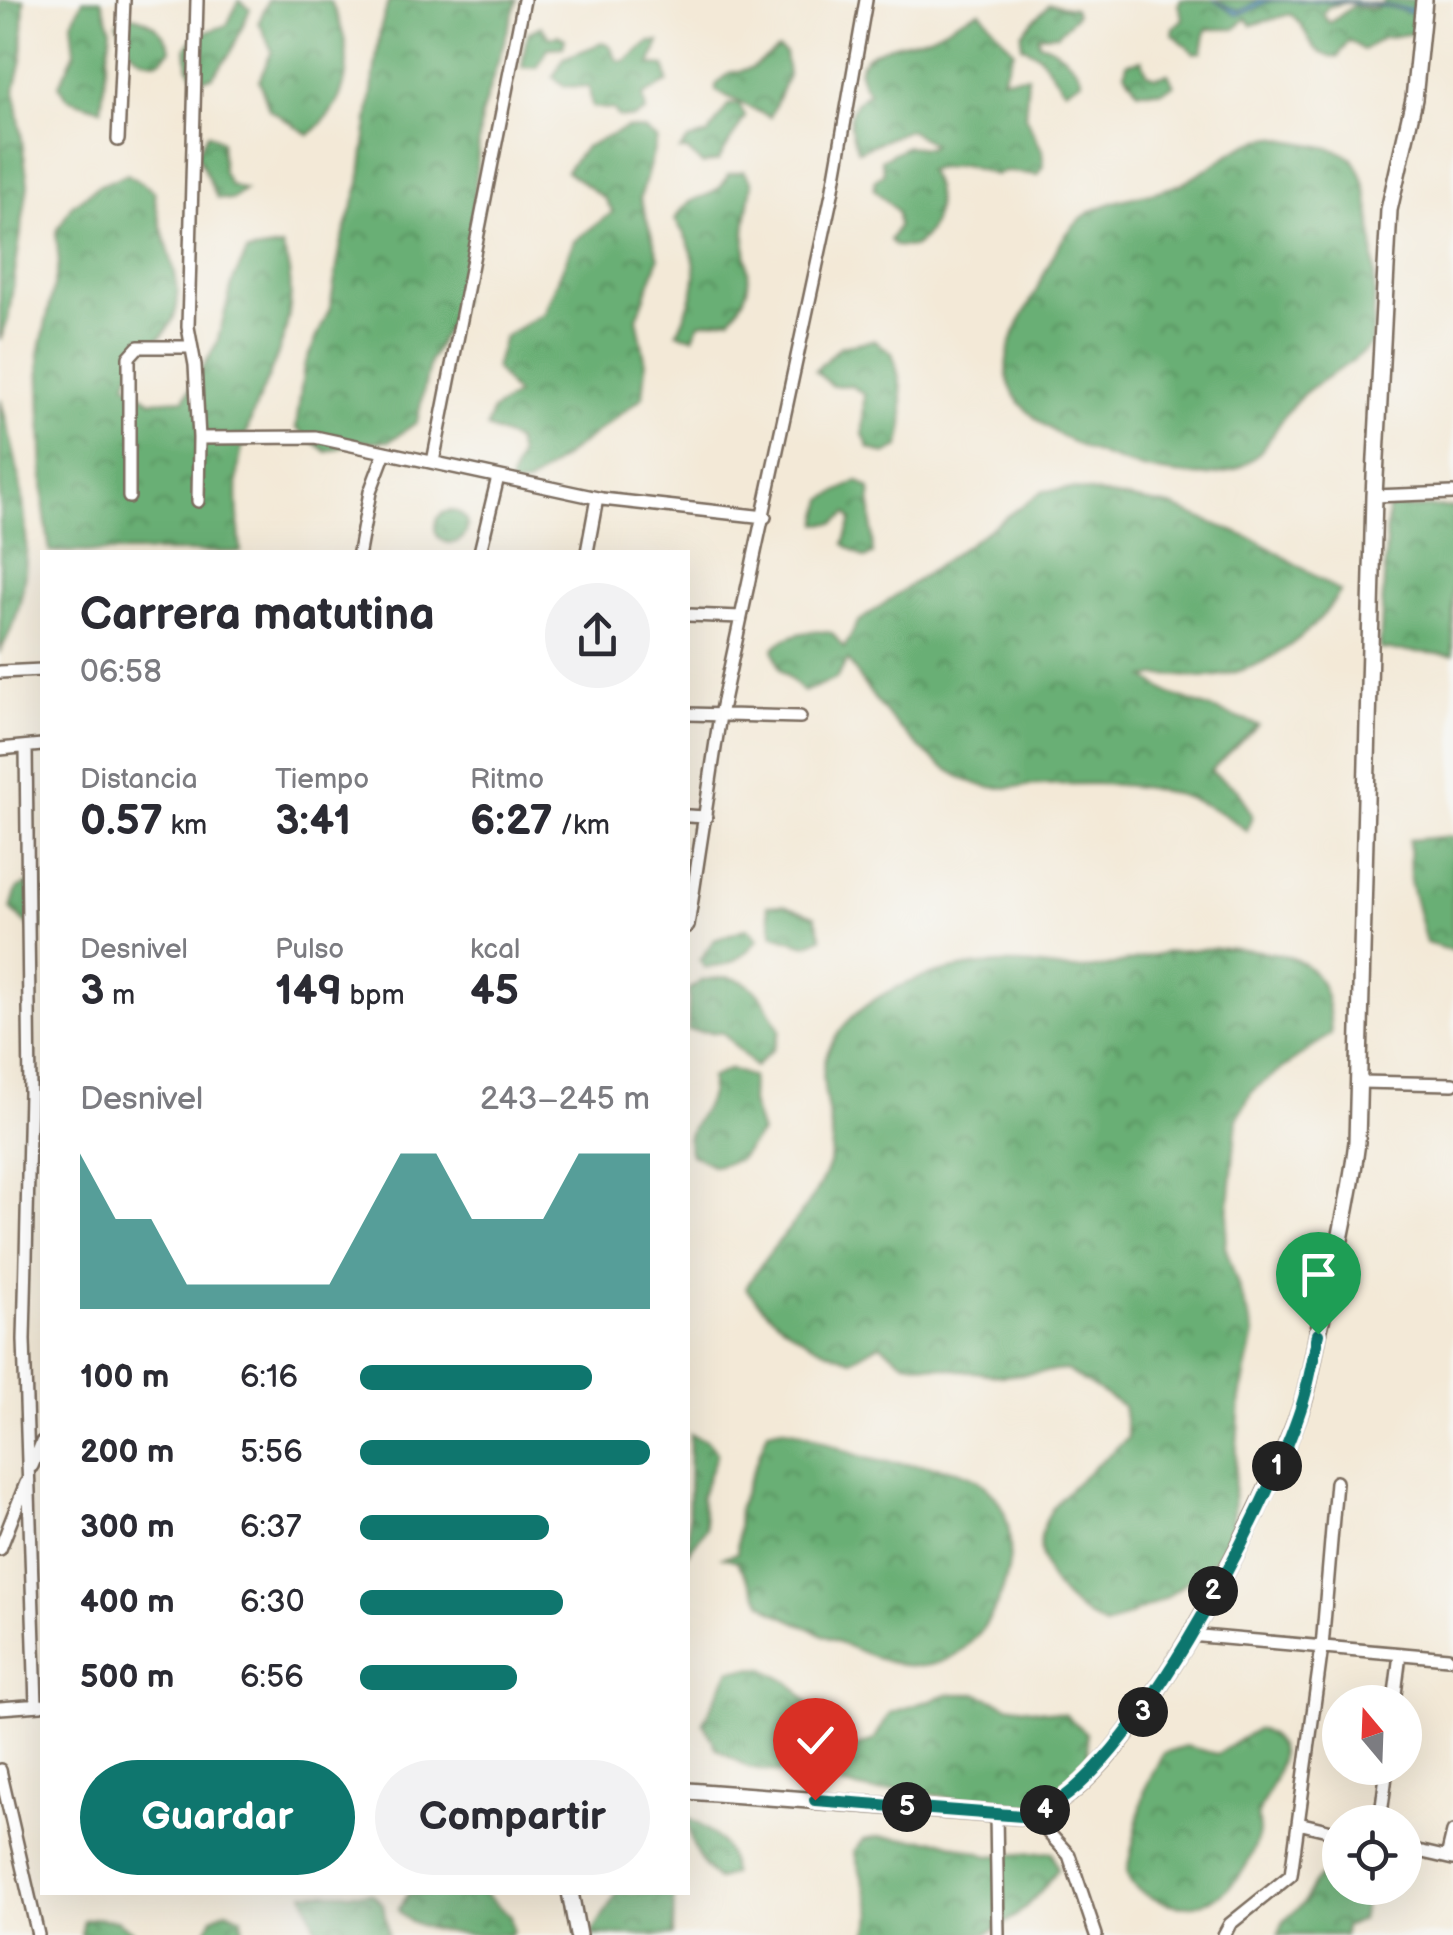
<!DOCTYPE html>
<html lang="es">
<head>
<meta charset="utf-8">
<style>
  body { margin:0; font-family:"Balsamiq Sans",sans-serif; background:#f2f2f3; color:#2b2b33; height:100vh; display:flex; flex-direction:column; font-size:38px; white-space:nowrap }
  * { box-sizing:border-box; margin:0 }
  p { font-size:32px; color:#7c7c81 }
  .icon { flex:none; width:55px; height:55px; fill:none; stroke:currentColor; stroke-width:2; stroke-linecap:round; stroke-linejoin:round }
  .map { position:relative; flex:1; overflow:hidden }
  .panel { position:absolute; left:40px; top:550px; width:650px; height:1345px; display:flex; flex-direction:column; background:#fff; border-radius:0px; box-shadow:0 10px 40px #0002 }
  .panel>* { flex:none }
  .needle { width:65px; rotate:341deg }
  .tools { position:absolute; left:1322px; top:1685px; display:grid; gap:20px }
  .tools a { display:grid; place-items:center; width:100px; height:100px; border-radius:50%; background:#fff; box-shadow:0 10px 40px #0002; font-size:50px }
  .pin { position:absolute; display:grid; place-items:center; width:85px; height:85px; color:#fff; margin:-102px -42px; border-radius:50% 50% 50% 0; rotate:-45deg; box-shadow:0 0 10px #0007 }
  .pin .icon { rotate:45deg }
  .km { position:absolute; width:50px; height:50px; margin:-25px; border-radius:50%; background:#222; color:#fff; font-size:28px; line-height:50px; text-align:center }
  .round { display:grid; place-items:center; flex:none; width:105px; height:105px; border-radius:52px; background:#f2f2f3 }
  .overview { display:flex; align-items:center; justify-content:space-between; height:170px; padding:0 40px }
  h1 { font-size:45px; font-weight:700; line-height:75px }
  .figures { display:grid; grid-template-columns:repeat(3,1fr); gap:15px; height:170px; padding:10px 40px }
  .figures div { display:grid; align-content:center }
  .figures b { font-size:42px; font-weight:700 }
  .figures small { font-size:28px; font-weight:400 }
  .figures p { font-size:28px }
  .chart { height:280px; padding:20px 40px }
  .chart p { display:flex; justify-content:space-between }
  .chart svg { width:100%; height:180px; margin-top:10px; fill:#0f766e; opacity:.7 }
  .button { display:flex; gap:20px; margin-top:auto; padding:20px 40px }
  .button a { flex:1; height:115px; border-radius:60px; background:#0f766e; color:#fff; font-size:40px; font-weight:700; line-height:115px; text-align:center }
  .button a+a { background:#f2f2f3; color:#2b2b33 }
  ul { padding:0 40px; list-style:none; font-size:32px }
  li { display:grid; grid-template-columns:160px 120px 1fr; align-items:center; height:75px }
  li i { height:25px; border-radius:12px; background:#0f766e }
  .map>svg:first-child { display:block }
</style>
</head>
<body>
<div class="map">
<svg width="1453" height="1935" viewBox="0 0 1453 1935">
  <defs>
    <pattern id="forest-crowns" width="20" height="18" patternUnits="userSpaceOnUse" patternTransform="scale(2.5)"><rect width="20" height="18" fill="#69af74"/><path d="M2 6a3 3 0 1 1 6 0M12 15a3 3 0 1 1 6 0" fill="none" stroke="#588f5f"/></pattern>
    <pattern id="water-waves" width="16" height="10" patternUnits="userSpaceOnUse" patternTransform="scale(2.5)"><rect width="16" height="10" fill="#54a9d0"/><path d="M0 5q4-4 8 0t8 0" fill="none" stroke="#478aa8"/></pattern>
  </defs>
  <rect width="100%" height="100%" fill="#f6f6f2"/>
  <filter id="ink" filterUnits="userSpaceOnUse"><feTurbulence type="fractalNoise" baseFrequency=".01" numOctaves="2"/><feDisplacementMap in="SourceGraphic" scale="20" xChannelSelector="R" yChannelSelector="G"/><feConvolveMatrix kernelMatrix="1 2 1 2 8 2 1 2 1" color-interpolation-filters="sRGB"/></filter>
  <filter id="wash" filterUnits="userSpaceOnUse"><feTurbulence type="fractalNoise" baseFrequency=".0048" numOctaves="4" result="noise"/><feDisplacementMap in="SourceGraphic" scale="40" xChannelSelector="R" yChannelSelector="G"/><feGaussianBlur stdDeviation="2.25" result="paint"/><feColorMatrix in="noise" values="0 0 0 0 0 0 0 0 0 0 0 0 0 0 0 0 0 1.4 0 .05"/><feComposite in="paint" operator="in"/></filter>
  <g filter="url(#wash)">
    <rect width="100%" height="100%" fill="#f3e9d7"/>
    <path fill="url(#forest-crowns)" stroke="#526c49" stroke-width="2.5" d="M0,0H24L22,59L15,90L28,184L8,320L0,340Z
      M83,0H101L111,29L101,109L67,98L59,85L75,52L72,22Z
      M239,0L250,9L231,52L212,77L197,80L188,67L186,47L197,35L227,25Z
      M268,0L330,1C356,51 354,99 309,135L269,109L259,80L272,51L259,22Z
      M389,0H517L481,116L471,239L459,303L430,361L417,422L390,441L357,442L327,452L296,428L304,366L330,308L341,244L360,183L380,30Z
      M1181,0H1357L1327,7L1323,15L1330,23L1353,6L1376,9L1385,0H1421L1415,33L1383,38L1363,50L1349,40L1338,57C1304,56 1312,28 1290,14L1252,25L1246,18L1235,29H1206L1202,52L1194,53L1173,34V28L1183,19L1178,5Z
      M1049,4L1074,8L1076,15L1058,34L1038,35L1039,43C1055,46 1078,64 1082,80L1065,90L1039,55L1022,46V33Z
      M980,11L1014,51L1002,78L1028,76L1025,116L1042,150L1044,166L1038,175L1005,171L995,175L963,165L927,170C943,194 939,230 913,247L895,246L890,240L898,226L897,211L874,189L875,180L884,173L881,160L907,146L928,148L933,144L908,130L858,151C849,129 843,106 869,93C833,48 909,44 929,36C948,28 961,17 980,11Z
      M126,15C148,17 163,29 171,50L159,61C132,62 127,46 117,23Z
      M541,26L550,38L557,35L565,39L563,47L548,48L537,68L522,67L527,33Z
      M650,42H659L650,65L665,66L668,82L643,96L646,112L633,118L618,117L614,110L592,107L589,87L565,86L553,77L564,58L602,43L610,46L617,60L625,61Z
      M778,49L785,53L788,75L770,117L716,91V85L729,73L752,68Z
      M1142,60L1147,73L1155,77L1168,74L1174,85L1162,91H1137L1125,72L1127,63Z
      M739,104L745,117L718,161L702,164L687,150H680L688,140L708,135L728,105Z
      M627,128L644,130L657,139L640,199L659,258L637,318L646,364L643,397L527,485L509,486L519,456L516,441L487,428L492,411L516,395L495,368L504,337L544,313L574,241L613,212L604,198L566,171L585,147Z
      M208,133L221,141L223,172L230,185L245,190L232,200L217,198L197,153Z
      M1275,137C1296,144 1334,144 1351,158C1378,181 1377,310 1371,344C1350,368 1320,377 1298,399C1274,423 1269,457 1233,470C1177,492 1025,443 1008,380C1000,349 1024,316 1037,289C1048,265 1064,228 1087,214C1115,197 1151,196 1181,184C1214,169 1236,141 1275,137Z
      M744,171L752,183C750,199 746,216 745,233C745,272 759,283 731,318L700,323L693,337L677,333C698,289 705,261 675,220C690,186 716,207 728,174Z
      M127,174L154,191C160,256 214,313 136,354L126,383L151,401L184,399L217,343L233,281L247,252L282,247C312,322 257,381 241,453C234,486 238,518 241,552H50L44,509L39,354L59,263L56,233L71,206L98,186Z
      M874,340L892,353C901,378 908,423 899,447L885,454L869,448L863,434L864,394L850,385L832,386L815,371L841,346Z
      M0,398C22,478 46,576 0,651Z
      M858,481L870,489L873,554L865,558L844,544L852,520L848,513L835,523L818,524L824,499Z
      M1073,489L1171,506L1262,543L1340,592C1311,637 1262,673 1207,677C1185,678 1168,672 1146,678L1172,695L1258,725L1210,771L1237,789L1252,815L1247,831C1187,782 1116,782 1042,785C1025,785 1005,790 988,787C933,776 875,705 848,660L836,679L803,692L780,669L773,649C787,633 812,629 832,633L844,648L858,622L1043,491Z
      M1453,507V655L1380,649L1388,508Z
      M435 527a16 16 0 1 1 32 0a16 16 0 1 1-32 0Z
      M1453,836V951L1426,943L1410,881L1409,840Z
      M42,876V929L35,931L11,909L17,889Z
      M783,905L815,916L822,938L806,945L774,935L767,906Z
      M747,928L758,939C744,957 727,969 704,967L700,960L714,940Z
      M1231,948C1298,954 1328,958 1331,1034L1253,1090L1237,1119L1225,1246L1254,1334L1240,1398L1232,1527L1217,1557L1166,1598L1106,1626C1057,1604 1015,1550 1059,1500C1079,1478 1105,1458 1128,1438L1123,1406L1066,1370L1001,1376L905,1362L880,1344L852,1360C809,1347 774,1323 746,1288C769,1244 821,1204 831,1155C837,1121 813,1083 829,1049C860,985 954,961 1020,964C1040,965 1061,970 1081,969C1109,968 1135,959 1163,953C1185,949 1209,949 1231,948Z
      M727,977C757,981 768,1005 780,1031L773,1049L755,1067L723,1033L688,1030L689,990L702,980Z
      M730,1069L752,1077L751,1102L761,1133L738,1160L714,1166L691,1154C677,1127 718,1108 710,1078Z
      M782,1428C817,1434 843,1454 875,1460C907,1467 950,1462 979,1481C1044,1524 998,1659 923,1666C884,1670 812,1628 774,1612L762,1602L737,1561L723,1557L737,1553L739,1506L768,1431Z
      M690,1434L707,1441L717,1453L701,1496L706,1528L688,1553Z
      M763,1668L790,1683L811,1706L821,1734L847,1750L874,1740L890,1713L948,1694H978L1007,1705L1065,1714L1086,1733L1089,1764L1039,1810L1008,1813L910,1788L876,1792L748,1767L717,1749L703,1722L730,1670Z
      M1257,1729C1306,1746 1263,1792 1258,1815C1256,1822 1261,1830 1258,1837C1244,1885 1206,1921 1155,1899C1142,1893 1127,1886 1127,1870L1145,1789L1163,1753L1185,1746L1217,1754Z
      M688,1818C712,1831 731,1846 732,1874L717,1880C700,1864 687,1841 688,1818Z
      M879,1837L941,1841L989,1856L1052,1852L1058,1869C1039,1895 1016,1922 985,1934L867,1935L873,1913L854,1851L864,1840Z
      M1323,1874L1340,1875V1888H1358L1364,1905L1361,1920L1345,1927L1344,1935H1278C1283,1916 1293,1916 1304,1902C1312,1890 1310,1883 1323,1874Z
      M304,1893H371L383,1904L388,1935H318Z
      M409,1893H483L510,1916L513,1931L509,1935C475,1935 415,1935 398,1910Z
      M617,1893H674L673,1935H591Z
      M227,1910L242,1917L243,1935H204L213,1917Z
      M93,1918L116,1920L138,1935H81L84,1920Z"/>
    <path fill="url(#water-waves)" stroke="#486a77" stroke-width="2.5" d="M1213,0L1239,11L1261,0H1343L1416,9V15C1384,2 1309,0 1273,1C1260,2 1250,14 1236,15Z"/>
  </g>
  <g filter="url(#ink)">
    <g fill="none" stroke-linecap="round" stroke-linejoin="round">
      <defs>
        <path id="street" d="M197,0L188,327L195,365L199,438L315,437L602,499L765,517
          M118,140L124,0
          M433,462L524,0
          M1374,496L1453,493
          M129,497V357L138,347H191
          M198,501L199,438
          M359,552L370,492L385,452
          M480,552L498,477
          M587,552L597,498
          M688,615L741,617
          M0,672L42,670
          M688,714L800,717
          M26,747L30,1093L24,1340L36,1705
          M0,749L42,745
          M688,816L706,817
          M688,926L720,715L832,194L866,0
          M1360,1082L1453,1084
          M32,1466L42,1442
          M0,1549L26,1483
          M1190,1635L1448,1658
          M1394,1702L1400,1654
          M0,1708L41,1705
          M0,1770L38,1935
          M996,1814L998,1935
          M1032,1815L1069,1855L1096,1935
          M1380,1822L1387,1768
          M1298,1823L1340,1833
          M1405,1848L1453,1859
          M1447,1857L1453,1832
          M1224,1935L1230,1924L1291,1875L1322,1647L1336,1482"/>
        <path id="secondary" d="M688,1791L1022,1816C1120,1808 1269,1498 1300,1411C1310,1385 1313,1356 1319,1329C1334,1267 1349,1206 1357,1142L1374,496L1389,210L1414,99L1424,0
          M570,1892L578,1935"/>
      </defs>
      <use href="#street" stroke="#7b6d5f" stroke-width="16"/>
      <use href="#secondary" stroke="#7b6d5f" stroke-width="20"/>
      <use href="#street" stroke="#fff" stroke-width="11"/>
      <use href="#secondary" stroke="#fff" stroke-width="15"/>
    </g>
  </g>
  <g fill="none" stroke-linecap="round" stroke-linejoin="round" filter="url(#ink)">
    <defs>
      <path id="route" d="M815,1800L1022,1816C1118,1809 1273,1495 1301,1408C1309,1384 1313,1358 1318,1334"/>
    </defs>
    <use href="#route" stroke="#fff" stroke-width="20"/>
    <use href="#route" stroke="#0f766e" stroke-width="12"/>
  </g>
</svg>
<div class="tools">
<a><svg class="needle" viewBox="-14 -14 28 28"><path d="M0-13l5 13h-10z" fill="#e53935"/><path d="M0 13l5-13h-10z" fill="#7c7c81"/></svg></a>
<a><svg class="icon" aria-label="locate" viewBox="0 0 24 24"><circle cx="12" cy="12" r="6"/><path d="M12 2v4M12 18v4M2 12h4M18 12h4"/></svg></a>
</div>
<div class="pin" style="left:1318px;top:1334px;background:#1e9e55"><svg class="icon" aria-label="arrive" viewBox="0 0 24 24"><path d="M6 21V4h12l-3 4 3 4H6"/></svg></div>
<div class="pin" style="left:815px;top:1800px;background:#d93025"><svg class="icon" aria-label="check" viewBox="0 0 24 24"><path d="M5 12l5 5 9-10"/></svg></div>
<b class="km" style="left:1277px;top:1466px">1</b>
<b class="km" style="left:1213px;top:1591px">2</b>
<b class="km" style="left:1143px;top:1712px">3</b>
<b class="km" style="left:1045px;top:1810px">4</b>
<b class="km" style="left:907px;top:1807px">5</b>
<section class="panel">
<div class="overview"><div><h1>Carrera matutina</h1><p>06:58</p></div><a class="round"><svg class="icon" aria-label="share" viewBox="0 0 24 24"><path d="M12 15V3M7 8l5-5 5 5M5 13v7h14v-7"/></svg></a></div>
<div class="figures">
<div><p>Distancia</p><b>0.57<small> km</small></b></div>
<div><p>Tiempo</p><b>3:41</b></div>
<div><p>Ritmo</p><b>6:27<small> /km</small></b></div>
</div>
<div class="figures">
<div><p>Desnivel</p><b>3<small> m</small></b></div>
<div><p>Pulso</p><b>149<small> bpm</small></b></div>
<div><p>kcal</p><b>45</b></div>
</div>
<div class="chart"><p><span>Desnivel</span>243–245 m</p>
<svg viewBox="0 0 160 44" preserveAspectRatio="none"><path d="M0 44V6L10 22L20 22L30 38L40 38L50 38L60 38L70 38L80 22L90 6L100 6L110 22L120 22L130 22L140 6L150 6L160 6V44z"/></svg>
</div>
<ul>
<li><b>100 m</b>6:16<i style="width:80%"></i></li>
<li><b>200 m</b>5:56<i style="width:100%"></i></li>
<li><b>300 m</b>6:37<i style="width:65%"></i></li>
<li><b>400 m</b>6:30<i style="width:70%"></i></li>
<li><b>500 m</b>6:56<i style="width:54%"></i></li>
</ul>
<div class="button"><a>Guardar</a><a>Compartir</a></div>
</section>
</div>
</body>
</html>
